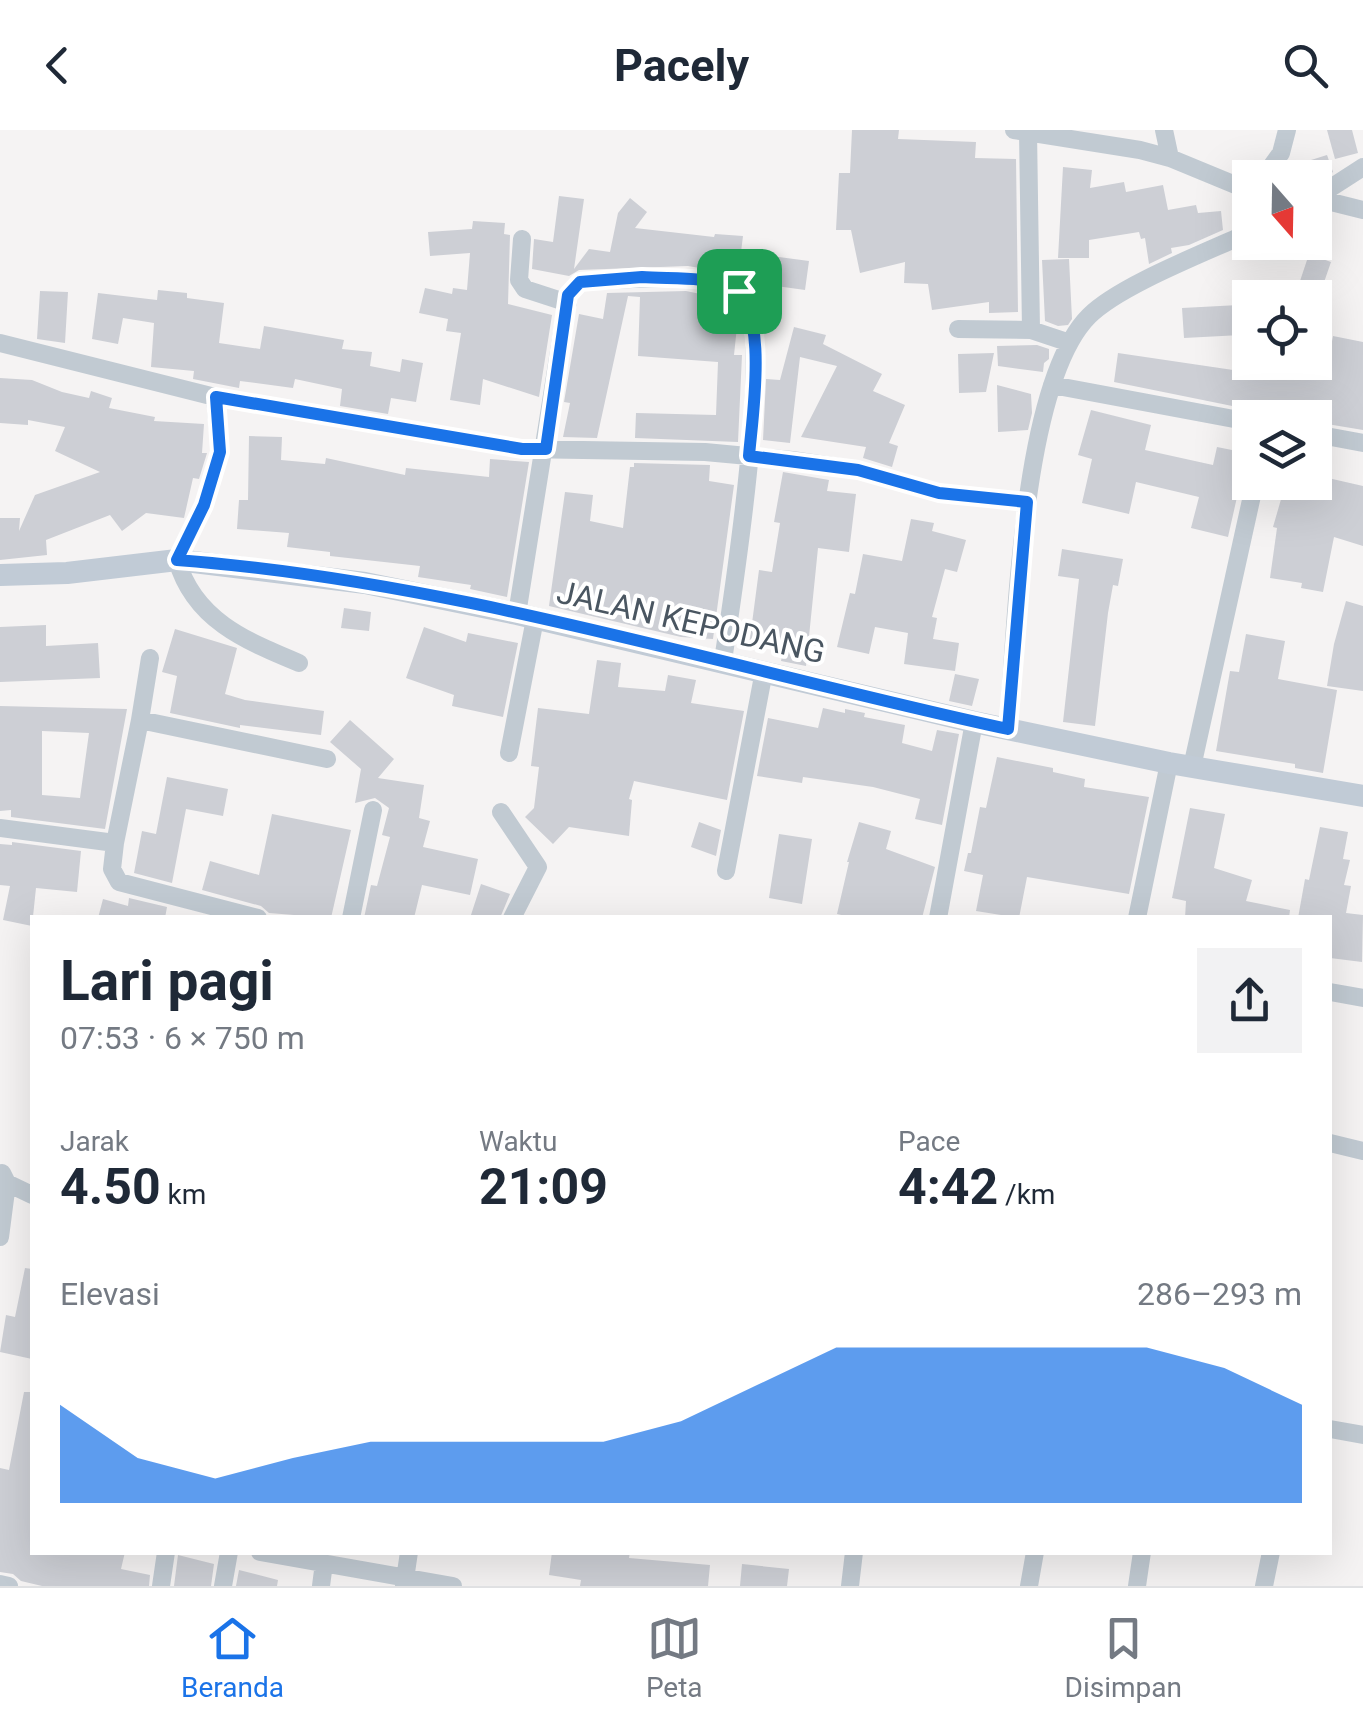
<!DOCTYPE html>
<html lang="id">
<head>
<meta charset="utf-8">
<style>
  body { margin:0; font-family:Roboto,sans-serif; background:#f2f2f3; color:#1f2937; height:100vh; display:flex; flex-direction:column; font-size:38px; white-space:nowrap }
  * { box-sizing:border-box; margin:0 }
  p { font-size:32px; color:#747a83 }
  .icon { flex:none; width:55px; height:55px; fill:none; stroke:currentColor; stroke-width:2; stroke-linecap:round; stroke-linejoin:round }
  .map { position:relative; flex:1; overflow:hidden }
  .side { position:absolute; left:30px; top:785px; width:1302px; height:640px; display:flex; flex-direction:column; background:#fff; border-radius:0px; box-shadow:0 10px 40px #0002 }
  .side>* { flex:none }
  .needle { width:65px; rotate:160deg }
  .fabs { position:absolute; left:1232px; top:30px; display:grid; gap:20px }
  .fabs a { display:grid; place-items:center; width:100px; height:100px; border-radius:0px; background:#fff; box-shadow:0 10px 40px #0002; font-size:50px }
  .pin { position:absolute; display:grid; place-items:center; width:85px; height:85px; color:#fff; margin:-42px; border-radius:20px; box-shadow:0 5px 15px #0006 }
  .round { display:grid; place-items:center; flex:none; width:105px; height:105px; border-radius:0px; background:#f2f2f3 }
  .summary { display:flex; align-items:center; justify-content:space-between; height:170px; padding:0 30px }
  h1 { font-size:55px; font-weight:700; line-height:75px }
  .stats { display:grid; grid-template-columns:repeat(3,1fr); gap:15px; height:170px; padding:10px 30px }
  .stats div { display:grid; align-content:center }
  .stats b { font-size:50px; font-weight:700 }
  .stats small { font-size:28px; font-weight:400 }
  .stats p { font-size:28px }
  .chart { height:280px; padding:20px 30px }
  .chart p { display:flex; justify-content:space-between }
  .chart svg { width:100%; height:180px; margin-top:10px; fill:#1a73e8; opacity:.7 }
  header { display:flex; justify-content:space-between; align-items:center; height:130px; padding:0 30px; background:#fff; font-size:45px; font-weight:700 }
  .tabs { display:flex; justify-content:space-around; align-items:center; height:140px; border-top:2px solid #e0e1e3; background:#fff; font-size:28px; color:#747a83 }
  .tabs a { display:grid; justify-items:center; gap:5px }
  .tabs .selected { color:#1a73e8 }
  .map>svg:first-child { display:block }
</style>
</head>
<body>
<header><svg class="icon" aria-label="back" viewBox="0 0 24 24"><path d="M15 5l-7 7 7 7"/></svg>Pacely<svg class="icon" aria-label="search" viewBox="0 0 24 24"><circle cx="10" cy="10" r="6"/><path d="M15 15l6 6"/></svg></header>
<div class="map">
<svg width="1363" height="1456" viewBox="0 0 1363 1456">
  <rect width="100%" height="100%" fill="#f5f3f3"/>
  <path fill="#cdcfd5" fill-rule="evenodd" d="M852,0H899L898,9L976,12L975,28L1016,29L1018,182L989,183V172L932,180L928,154L904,153L905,132L860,143L851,100H836L839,43H850Z
    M1327,0H1352L1358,23L1335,29Z
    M1327,25L1333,42L1318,51L1311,30Z
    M1063,37L1092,40L1090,58L1124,52L1126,62L1163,55L1168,80L1196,75L1198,83L1221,81L1223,100L1189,115L1171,118L1172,123L1149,134L1145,108L1141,109L1139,102L1089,110V128H1058Z
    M559,66L584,69L574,139L589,119L610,122L618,83L630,68L647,82L635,98L714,107L715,104L743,106L741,122L809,131L805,160L747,152L729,143L688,136L579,140L569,146L532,139L534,109L553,112Z
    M473,91L505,93L504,104L510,105L508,174L552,185L539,267L483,249L480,275L450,270L461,203L446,201L448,189L419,183L425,158L452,164L453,158L467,160L470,123L430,126L428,102L472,99Z
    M1309,124L1331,132L1322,158L1300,151Z
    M1069,129L1072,189L1068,195L1058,196L1045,191L1042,130Z
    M158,160L187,163V168L224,173L219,213L260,219L264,196L344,210L342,219L372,222L370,236L400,242L402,229L423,233L416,272L391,268L388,284L340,276L342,259L295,249L293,258L240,251L239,258L193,249L194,241L151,237L154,193L123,188L118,214L92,209L98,163L157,170Z
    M40,161L68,162L65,213L37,209Z
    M686,161L730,170L738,187L734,225H742L738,312L635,308L636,283L716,285L718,232L638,226L640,167L628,166L597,308L563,307L570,273L564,272L579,184L603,189L607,163Z
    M1239,175L1241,205L1184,208L1182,178Z
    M794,197L826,205L823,214L882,244L873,261L905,275L889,313L898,316L892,337L863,328L866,317L801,307L837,236L800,227L790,313L763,310L766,249L780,250Z
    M1333,206L1363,212V300L1315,292V288H1262L1252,280L1114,252L1118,223L1281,247L1284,232H1315V224L1329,227Z
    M1037,215L1049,219V229L1044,233L1043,242L998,236L997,216Z
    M994,223L986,262L959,263L958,224Z
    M0,248L32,250L62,262L89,268L91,261L112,268L109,278L155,287L154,291L204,294L202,323H207L199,349L193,348L184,388L146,383L122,401L110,385L46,410L47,425L0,430V388H20L19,401L35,365L100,342L55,321L65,297L28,290V295L0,293Z
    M997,255L1031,264L1032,283L1028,300L998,302Z
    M1091,280L1151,295L1145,320L1213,335L1217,317L1247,323L1228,407L1191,398L1199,367L1136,352L1129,384L1082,373L1092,329L1078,325Z
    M249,306L282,307L281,330L325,334L326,328L405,345L406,338L489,347L490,329L529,332L507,467L470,459L471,455L418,447L420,436L330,426V422L287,417L289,403L237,399L239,370H248Z
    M634,333L710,335L709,351L734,355L713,509L681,507L549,476L565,362L593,365L590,391L623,398L630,337H634Z
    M783,342L829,350L827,361L856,364L849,422L818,418L806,536L781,531L783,521L749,516L759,440L772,442L780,393L774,392Z
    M1315,345L1363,356V416L1334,407L1323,462L1301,458L1302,453L1270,448L1277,398L1273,397L1286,352H1315Z
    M911,389L934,393L932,401L966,410L957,442L945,439L932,487L937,488L933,509L959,513L955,541L904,534L908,503L875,497L869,524L837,517L850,463L855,464L863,424L902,431Z
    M1062,419L1123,429L1118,456L1113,455L1108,483L1095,596L1063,592L1079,449L1058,446Z
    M1346,471L1363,476V561L1327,556L1334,514Z
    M344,478L371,482L369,501L341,498Z
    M46,495V516L98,513L100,548L0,552V497Z
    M424,497L466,512L468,503L518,513L503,587L452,576L454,565L406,548Z
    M175,499L237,518L225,564L245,570L324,581L321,605L240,595V598L170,583L177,546L162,542Z
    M1246,504L1285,511L1278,549L1337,560L1323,643L1295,638V634L1216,621L1230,541L1239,542Z
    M597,530L621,533L618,557L665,561L668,545L696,550L691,573L744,581L727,670L634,651L629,669L632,670L629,706L569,697L553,714L525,687L534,678L539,637L531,636L538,578L589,584Z
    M955,544L979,549L972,576L949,571Z
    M0,576L127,579L105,699L11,687V680L0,681ZM42,601L89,603L80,668L42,665Z
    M823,578L845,583V579L865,583L864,587L905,595L902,613L932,621L937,600L959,604L942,695L915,689L920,669L873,657L803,647L802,653L757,646L768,588L818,598Z
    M350,590L394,629L378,648L424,655L419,688L430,691L423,717L478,729L470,765L422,755L414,788H364L371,755L377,756L390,707L382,705L389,678L375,668L355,673L361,639L330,612Z
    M997,627L1053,638V642L1085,649L1084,657L1149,667L1129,764L1027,747L1019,788L976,781L983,745L964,741L968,723H971L980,677L986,678Z
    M167,647L228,659L223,686L186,679L172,753L134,743L142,701L156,704Z
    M1190,678L1225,684L1214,738L1252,750L1246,771L1290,780L1289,788H1185L1186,771L1172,768Z
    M272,684L351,700L331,788L269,783L261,776L202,760L210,731L259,745Z
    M699,692L721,700L716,726L691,717Z
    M859,692L891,701L886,719L935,737L922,788H854L837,784L849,732H847Z
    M1320,697L1348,702L1343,729L1350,730L1344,755L1351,756L1346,783L1363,785L1362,832L1330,828V788H1298L1305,749L1309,750Z
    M779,704L812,709L802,774L769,768Z
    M12,712L81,721L77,762L36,758L32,796L3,790L10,756L0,755V714L12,715Z
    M481,754L510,764L500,788H470Z
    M129,768L167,777L165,788H98L103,769L128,776Z
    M25,1138L32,1139V1229L0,1222L6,1185L15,1187Z
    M24,1262H32V1422H125L121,1439L150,1445L149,1456H42L21,1451L13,1444L0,1442V1338L9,1340Z
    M552,1422H630L629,1428L710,1435L708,1456H580L581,1450L549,1445Z
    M178,1425L214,1434L211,1456H174Z
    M742,1434L789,1439L787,1456H740Z
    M239,1440L278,1450L277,1456H236Z"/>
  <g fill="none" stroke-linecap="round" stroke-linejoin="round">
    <path stroke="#c1cad2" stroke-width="18" d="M1014,0L1140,20L1170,28L1250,61
      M1164,0L1170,28
      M1028,1L1031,200
      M1263,48L1281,23L1287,0
      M1315,68L1363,37
      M1315,68L1363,80
      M522,109L519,150L525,159L568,173
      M958,199L1031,200L1067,212
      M0,213L215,267L522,319L705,322L792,330L858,340L939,363L1027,372
      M1052,255L1250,292
      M215,267L220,322L204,375L177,430C194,490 246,511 299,533
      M1315,304L1363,313
      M517,484L568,165L580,152C614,150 714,141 739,161C778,194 731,473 723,531
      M140,590L150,528
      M1008,599C1016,501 1021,254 1089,186C1120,155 1207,122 1250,102
      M509,623L535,489
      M1192,637L1255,352
      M501,682L538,737L512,788
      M0,698L115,713L140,590L327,629
      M115,713L112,739L119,752L258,788
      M726,741L764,541
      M351,788L373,680
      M938,788L974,592
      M1137,788L1169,633
      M1330,862L1363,868
      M1330,1013L1363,1021
      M2,1043L7,1053L32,1065
      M0,1050L7,1053L0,1107
      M1330,1299L1363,1305
      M260,1422L453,1456
      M0,1454L9,1456
      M161,1456L166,1422
      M223,1456L229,1422
      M321,1456L324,1433
      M404,1456L409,1422
      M850,1456L854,1422
      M1029,1456L1035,1422
      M1137,1456L1142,1422
      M1264,1456L1271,1422"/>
    <path stroke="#c1cbd6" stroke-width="22" d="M0,445L67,443L177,430L365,453L517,484L974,592L1169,633L1363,666"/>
  </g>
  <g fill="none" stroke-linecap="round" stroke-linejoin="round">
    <defs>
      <path id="route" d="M642,147C666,149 707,147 728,155C771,173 752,287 749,326L858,340L939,363L1027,372L1008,599C734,540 457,451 177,430L204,375L220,322L216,267L522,319H546L568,165L580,152Z"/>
    </defs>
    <use href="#route" stroke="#fff" stroke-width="20"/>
    <use href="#route" stroke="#1a73e8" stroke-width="12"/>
  </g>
  <g text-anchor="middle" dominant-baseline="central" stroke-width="8" stroke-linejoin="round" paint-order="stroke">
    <g font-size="32" fill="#4a5661" stroke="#fff">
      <text transform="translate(691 492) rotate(13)">JALAN KEPODANG</text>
    </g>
  </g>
</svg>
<div class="fabs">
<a><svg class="needle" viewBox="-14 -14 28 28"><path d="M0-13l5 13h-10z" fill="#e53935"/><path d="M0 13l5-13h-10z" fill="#747a83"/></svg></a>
<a><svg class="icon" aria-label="locate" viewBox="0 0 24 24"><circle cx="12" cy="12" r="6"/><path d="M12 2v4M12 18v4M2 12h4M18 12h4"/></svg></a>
<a><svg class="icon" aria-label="layers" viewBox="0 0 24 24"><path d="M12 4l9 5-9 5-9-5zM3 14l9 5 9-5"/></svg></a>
</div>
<div class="pin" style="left:739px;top:161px;background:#1e9e55"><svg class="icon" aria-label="arrive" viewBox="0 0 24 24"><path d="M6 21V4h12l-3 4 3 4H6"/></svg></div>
<section class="side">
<div class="summary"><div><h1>Lari pagi</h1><p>07:53 · 6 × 750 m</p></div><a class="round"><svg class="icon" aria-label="share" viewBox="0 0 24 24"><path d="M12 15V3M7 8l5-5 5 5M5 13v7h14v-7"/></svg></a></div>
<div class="stats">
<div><p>Jarak</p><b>4.50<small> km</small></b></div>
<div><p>Waktu</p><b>21:09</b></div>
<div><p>Pace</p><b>4:42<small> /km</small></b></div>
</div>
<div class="chart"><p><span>Elevasi</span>286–293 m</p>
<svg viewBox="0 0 160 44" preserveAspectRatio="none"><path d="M0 44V20L10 33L20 38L30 33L40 29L50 29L60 29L70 29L80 24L90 15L100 6L110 6L120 6L130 6L140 6L150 11L160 20V44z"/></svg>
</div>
</section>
</div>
<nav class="tabs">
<a class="selected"><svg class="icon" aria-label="home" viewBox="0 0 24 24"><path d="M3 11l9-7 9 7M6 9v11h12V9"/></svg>Beranda</a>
<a><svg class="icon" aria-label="map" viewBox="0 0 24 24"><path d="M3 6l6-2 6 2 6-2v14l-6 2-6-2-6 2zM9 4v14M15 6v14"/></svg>Peta</a>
<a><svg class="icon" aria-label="saved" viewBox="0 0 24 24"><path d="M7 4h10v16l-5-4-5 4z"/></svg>Disimpan</a>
</nav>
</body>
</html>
